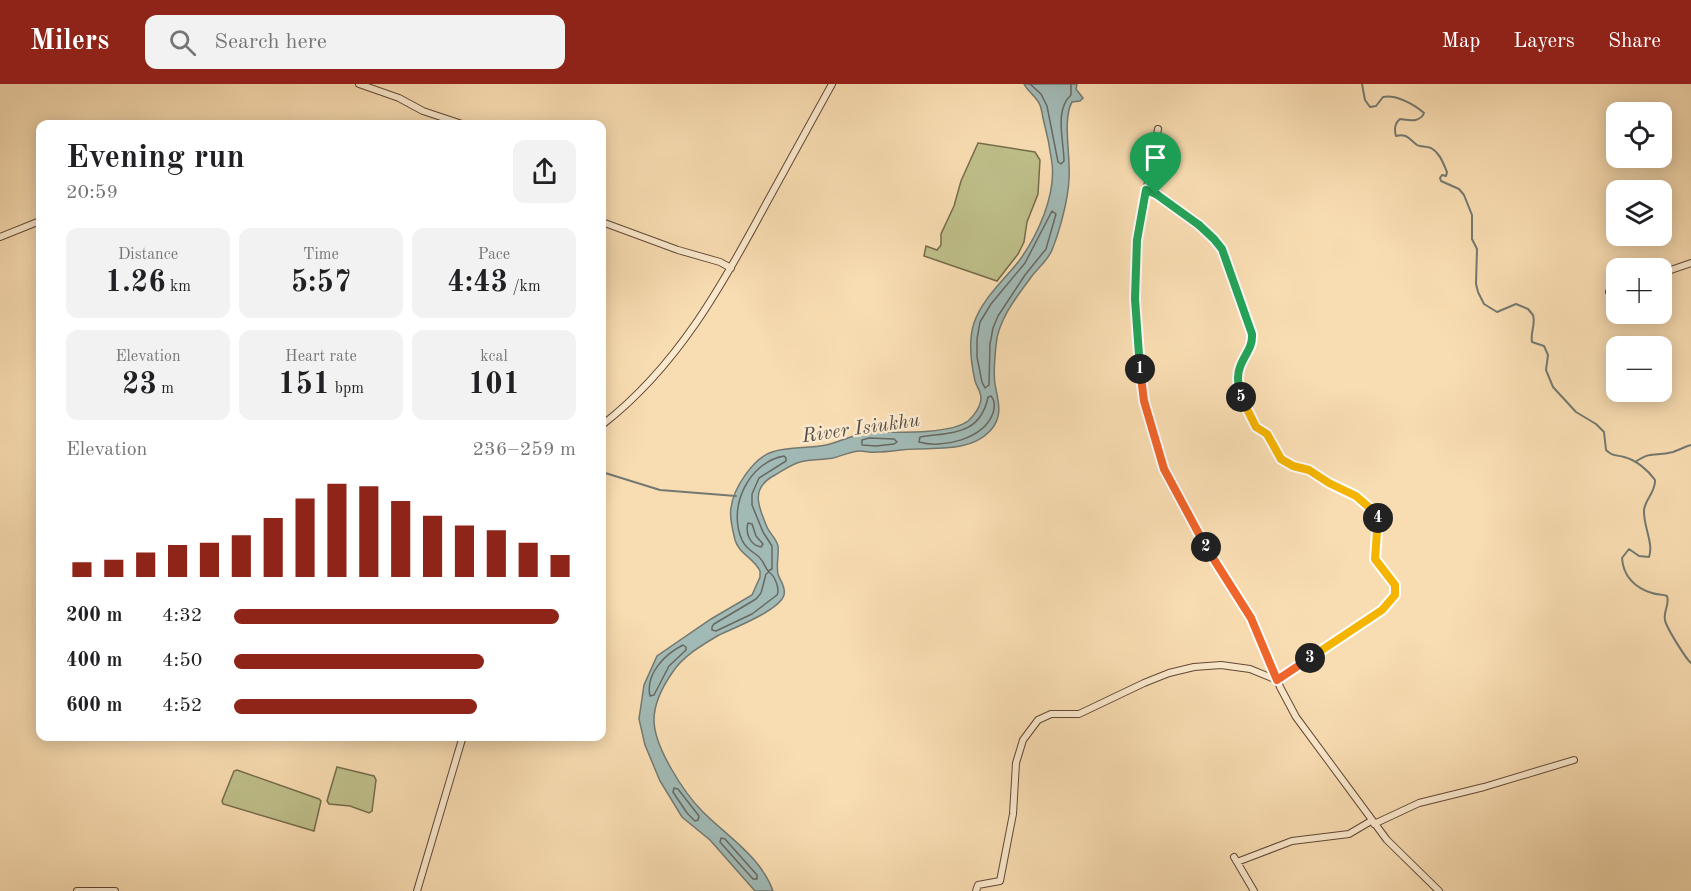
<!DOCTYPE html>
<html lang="en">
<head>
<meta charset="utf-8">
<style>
  body { margin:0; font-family:"Old Standard TT",serif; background:#f2f2f2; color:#202124; height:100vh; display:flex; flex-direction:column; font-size:22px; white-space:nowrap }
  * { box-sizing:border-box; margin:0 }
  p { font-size:20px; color:#757577 }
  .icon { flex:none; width:33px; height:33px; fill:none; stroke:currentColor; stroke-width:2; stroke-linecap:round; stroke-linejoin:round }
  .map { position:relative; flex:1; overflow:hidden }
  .panel { position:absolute; left:36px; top:36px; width:570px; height:621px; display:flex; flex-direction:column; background:#fff; border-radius:12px; box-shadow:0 3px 15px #0003 }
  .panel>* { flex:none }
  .fabs { position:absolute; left:1606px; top:18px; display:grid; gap:12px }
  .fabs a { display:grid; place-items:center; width:66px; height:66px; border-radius:12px; background:#fff; box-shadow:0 3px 15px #0003; font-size:30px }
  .pin { position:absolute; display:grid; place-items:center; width:51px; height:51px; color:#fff; margin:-62px -26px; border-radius:50% 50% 50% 0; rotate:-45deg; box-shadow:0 0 6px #0007 }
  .pin .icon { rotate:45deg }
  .km { position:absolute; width:30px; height:30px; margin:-15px; border-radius:50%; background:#222; color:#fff; font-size:16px; line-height:30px; text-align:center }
  .round { display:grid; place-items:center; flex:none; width:63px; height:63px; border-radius:12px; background:#f2f2f2 }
  .summary { display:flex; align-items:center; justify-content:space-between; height:102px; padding:0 30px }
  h1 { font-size:33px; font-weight:700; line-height:45px }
  .stats { display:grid; grid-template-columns:repeat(3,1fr); gap:9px; height:102px; padding:6px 30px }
  .stats div { display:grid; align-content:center; border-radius:12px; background:#f2f2f2; text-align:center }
  .stats b { font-size:30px; font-weight:700 }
  .stats small { font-size:16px; font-weight:400 }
  .stats p { font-size:16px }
  .chart { height:168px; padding:12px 30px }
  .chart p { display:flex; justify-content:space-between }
  .chart svg { width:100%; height:108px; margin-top:6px; stroke:#8f2418; stroke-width:6 }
  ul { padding:0 30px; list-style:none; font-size:20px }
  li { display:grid; grid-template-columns:96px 72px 1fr; align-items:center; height:45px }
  li i { height:15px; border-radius:8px; background:#8f2418 }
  header { display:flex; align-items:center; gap:36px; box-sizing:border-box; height:84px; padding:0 30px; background:#8f2418; color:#fff }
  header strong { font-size:28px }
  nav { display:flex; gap:33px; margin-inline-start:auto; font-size:21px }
  .search { width:420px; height:54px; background:#f2f2f2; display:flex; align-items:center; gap:15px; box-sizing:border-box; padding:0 21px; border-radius:12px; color:#757577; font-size:22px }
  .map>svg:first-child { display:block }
</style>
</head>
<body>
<header>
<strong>Milers</strong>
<div class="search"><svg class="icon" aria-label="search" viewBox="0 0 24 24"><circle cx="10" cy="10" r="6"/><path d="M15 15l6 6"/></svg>Search here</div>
<nav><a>Map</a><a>Layers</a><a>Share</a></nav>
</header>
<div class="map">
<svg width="1691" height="807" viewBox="0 0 1691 807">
  <rect width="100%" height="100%" fill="#f9ddb2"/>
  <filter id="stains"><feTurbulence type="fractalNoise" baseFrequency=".00333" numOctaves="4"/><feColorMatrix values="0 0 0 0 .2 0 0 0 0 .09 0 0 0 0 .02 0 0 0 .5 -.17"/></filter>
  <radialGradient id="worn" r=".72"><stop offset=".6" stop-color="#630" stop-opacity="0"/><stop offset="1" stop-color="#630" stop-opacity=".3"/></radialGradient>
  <path fill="#bfc08b" stroke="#766c4c" stroke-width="1.5" d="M978,59L1035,68L1040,76L1038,110L1027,138L1024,158L1018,170L997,197L924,172L926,162L937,166L941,161V150L954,122L961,97Z
    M337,683L374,692L376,696L372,727L369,729L350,722L329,720L327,717Z
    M237,686L319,715L321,717L314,747L223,720L222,717L234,687Z"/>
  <path fill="#a1bab6" stroke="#737972" stroke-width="1.5" d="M1024,0H1077L1076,5L1083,14L1080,17L1072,18C1062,35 1071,74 1069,95C1068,116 1060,146 1052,166C1048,176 1038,184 1032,192C1017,212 998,236 996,261C995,273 993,288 995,300C998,317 1004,332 990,347C971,367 940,364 916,365C903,365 890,368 877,368C871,369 866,367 860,367C851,367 842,372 833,374C822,376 811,375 800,378C790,381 784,386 775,391C750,404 758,422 767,443C770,450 776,454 778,462C779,471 776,481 778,490C780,497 786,502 784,511C780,526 734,544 719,551C702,561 683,572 672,589C663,602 654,620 654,636C654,663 684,709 703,728C727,752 761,773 773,807H755L710,756L682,733L660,697L645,661L639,635L644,601L657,572L711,535L752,511L760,493V487C754,474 739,470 735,456C733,447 729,433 731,424C733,405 753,374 772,368C790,362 808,365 826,361C839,358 858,349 870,348C894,348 949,351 968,337C974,332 981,322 981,314C981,308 977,303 975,297C971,279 968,257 974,239C982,215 1004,196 1019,177C1038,151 1056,111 1052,79C1050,64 1047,49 1043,34C1042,30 1042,26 1040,21C1036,12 1028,8 1024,0Z"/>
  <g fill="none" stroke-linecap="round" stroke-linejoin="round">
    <path stroke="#686861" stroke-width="1.5" d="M1030,0L1041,10L1047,22L1058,78L1061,80L1064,77C1064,57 1054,26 1071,11V0
      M1052,127L1056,130L1046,165L1025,191L998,232L993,244L990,260L989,301L985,304L982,298L977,273V255L980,238L991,220L1025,179Z
      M991,312C995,317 995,323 993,329C984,355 942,365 919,358L920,353C951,348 980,352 988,313Z
      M869,354L894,355L897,358L894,360L876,362L862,361V356Z
      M784,372L786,374V377L759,394L752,410V421L763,448L772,462V485L768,487C765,483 763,476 758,472C752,467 746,465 742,456C727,423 749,378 784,372Z
      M748,439L752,440L756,452L763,460L761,463C750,461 745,449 748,439Z
      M769,488C775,492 780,505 777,511L752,530L716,547L712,546V543L714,540L756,515L761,509L766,490Z
      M683,561L686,563V566L669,582L654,611L650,612C645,590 665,570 683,561Z
      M674,704L678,705L699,732L698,736L695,737L687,729L673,708Z
      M721,754L725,755L757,791V795H753L720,758Z"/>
    <path stroke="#737972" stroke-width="2" d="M1362,0L1365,16L1370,23L1376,22L1383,13C1396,10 1415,21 1424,29C1420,39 1409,36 1400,35C1395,39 1394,45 1396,52C1407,49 1409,55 1417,61C1420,63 1426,62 1431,64C1440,69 1443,79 1447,88L1446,92L1442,91L1440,94L1441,97L1459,105L1464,111L1472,131V155L1477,165L1476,200L1478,208L1484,220L1497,228L1516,220L1528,225L1533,231C1536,240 1530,249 1532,258L1544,262L1548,271L1546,286L1553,303L1576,328L1596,340L1604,348L1606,366C1612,372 1616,371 1624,373C1636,376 1648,386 1655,396C1656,408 1645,415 1644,426C1643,442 1654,459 1649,473L1639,472L1629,465L1622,474C1623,492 1635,504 1652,509C1658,511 1662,510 1667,512C1670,521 1663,527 1665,536C1666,543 1686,575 1691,579
      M1635,378C1653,366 1655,373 1673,368C1679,366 1684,363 1691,361
      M602,388L660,406L736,412"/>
    <defs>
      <path id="street" d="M359,0L399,14L423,27L462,40
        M1158,45L1137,156L1135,215L1141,302L1164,385L1193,442L1251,534L1265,563L1280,603L1296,633L1387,756L1439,807
        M602,138L678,166L720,178L731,184
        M0,153L40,137
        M1662,189L1691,179
        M1609,208L1617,205
        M602,341C677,283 722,202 766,120C788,80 810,40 832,0
        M1374,740L1419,719L1484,703L1574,676
        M1234,773L1254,807
        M1237,778L1292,757L1349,750L1371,737
        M77,807H115
        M417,807L463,652
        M976,807L978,801L1000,797L1013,730L1016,679L1023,656L1038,636L1051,630H1079L1144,599L1169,589L1194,583L1221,581L1250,585L1277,596L1382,527L1395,511V501L1375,475L1378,435L1371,425L1355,412L1329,399L1309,386L1287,379L1277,370L1267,350L1256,343L1241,314L1238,300L1240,283L1252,261V250L1219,160L1180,126L1163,114L1146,106"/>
    </defs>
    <use href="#street" stroke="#614836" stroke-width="8"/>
    <use href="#street" stroke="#fbe9cd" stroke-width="6"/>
  </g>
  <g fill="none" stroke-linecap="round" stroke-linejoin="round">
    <defs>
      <path id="split-1" d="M1140,285L1135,215L1137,156L1146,106L1156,110"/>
      <path id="split-2" d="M1140,285L1144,317L1164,385L1206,463"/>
      <path id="split-3" d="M1206,463L1251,534L1277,596L1310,574"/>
      <path id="split-4" d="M1310,574L1382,526L1395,511V501L1375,475L1378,434"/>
      <path id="split-5" d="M1241,313L1256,343L1267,350L1281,375L1293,382L1309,386L1329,399L1356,412L1371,425L1378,434"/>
      <path id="split-6" d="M1199,141L1214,155L1222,165L1252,250C1253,264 1244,271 1240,283C1236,293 1239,303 1241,313"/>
      <path id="split-7" d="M1156,110L1199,141"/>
    </defs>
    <use href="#split-1" stroke="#fff" stroke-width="12"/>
    <use href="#split-2" stroke="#fff" stroke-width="12"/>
    <use href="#split-3" stroke="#fff" stroke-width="12"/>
    <use href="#split-4" stroke="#fff" stroke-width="12"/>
    <use href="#split-5" stroke="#fff" stroke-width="12"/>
    <use href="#split-6" stroke="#fff" stroke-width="12"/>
    <use href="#split-7" stroke="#fff" stroke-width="12"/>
    <use href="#split-1" stroke="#22a559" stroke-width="8"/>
    <use href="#split-2" stroke="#f0652b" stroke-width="8"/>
    <use href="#split-3" stroke="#f0652b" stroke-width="8"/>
    <use href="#split-4" stroke="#f5b400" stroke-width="8"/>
    <use href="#split-5" stroke="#f5b400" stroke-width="8"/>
    <use href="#split-6" stroke="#22a559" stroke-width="8"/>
    <use href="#split-7" stroke="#22a559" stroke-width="8"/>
  </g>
  <g text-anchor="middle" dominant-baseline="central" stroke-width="5" stroke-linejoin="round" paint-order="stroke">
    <g font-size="20" font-style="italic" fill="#565048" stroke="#fbe9cd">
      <text transform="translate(861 345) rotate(-8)">River Isiukhu</text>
    </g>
  </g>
  <rect width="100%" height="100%" filter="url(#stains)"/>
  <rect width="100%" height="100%" fill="url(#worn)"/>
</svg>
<div class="fabs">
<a><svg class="icon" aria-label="locate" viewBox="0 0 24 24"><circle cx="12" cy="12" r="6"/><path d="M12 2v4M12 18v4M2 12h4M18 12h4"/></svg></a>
<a><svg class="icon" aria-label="layers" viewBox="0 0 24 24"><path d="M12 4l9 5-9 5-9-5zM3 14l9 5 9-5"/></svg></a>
<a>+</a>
<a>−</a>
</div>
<div class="pin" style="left:1156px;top:110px;background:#1e9e55"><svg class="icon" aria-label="arrive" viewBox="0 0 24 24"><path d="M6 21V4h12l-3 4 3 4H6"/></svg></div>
<b class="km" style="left:1140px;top:285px">1</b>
<b class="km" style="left:1206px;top:463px">2</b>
<b class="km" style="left:1310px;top:574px">3</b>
<b class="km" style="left:1378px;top:434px">4</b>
<b class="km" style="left:1241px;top:313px">5</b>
<section class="panel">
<div class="summary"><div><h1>Evening run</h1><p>20:59</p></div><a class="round"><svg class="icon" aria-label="share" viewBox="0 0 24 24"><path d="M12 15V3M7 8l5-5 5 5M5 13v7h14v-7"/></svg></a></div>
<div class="stats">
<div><p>Distance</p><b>1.26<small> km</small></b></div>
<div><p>Time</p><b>5:57</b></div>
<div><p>Pace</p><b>4:43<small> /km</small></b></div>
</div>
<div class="stats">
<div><p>Elevation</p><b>23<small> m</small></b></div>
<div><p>Heart rate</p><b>151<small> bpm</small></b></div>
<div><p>kcal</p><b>101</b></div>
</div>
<div class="chart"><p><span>Elevation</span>236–259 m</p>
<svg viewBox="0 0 160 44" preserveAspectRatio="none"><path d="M5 44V38M15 44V37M25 44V34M35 44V31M45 44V30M55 44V27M65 44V20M75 44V12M85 44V6M95 44V7M105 44V13M115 44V19M125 44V23M135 44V25M145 44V30M155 44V35"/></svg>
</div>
<ul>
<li><b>200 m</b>4:32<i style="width:95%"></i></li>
<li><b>400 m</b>4:50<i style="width:73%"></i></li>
<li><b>600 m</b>4:52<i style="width:71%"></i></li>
</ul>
</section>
</div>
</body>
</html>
